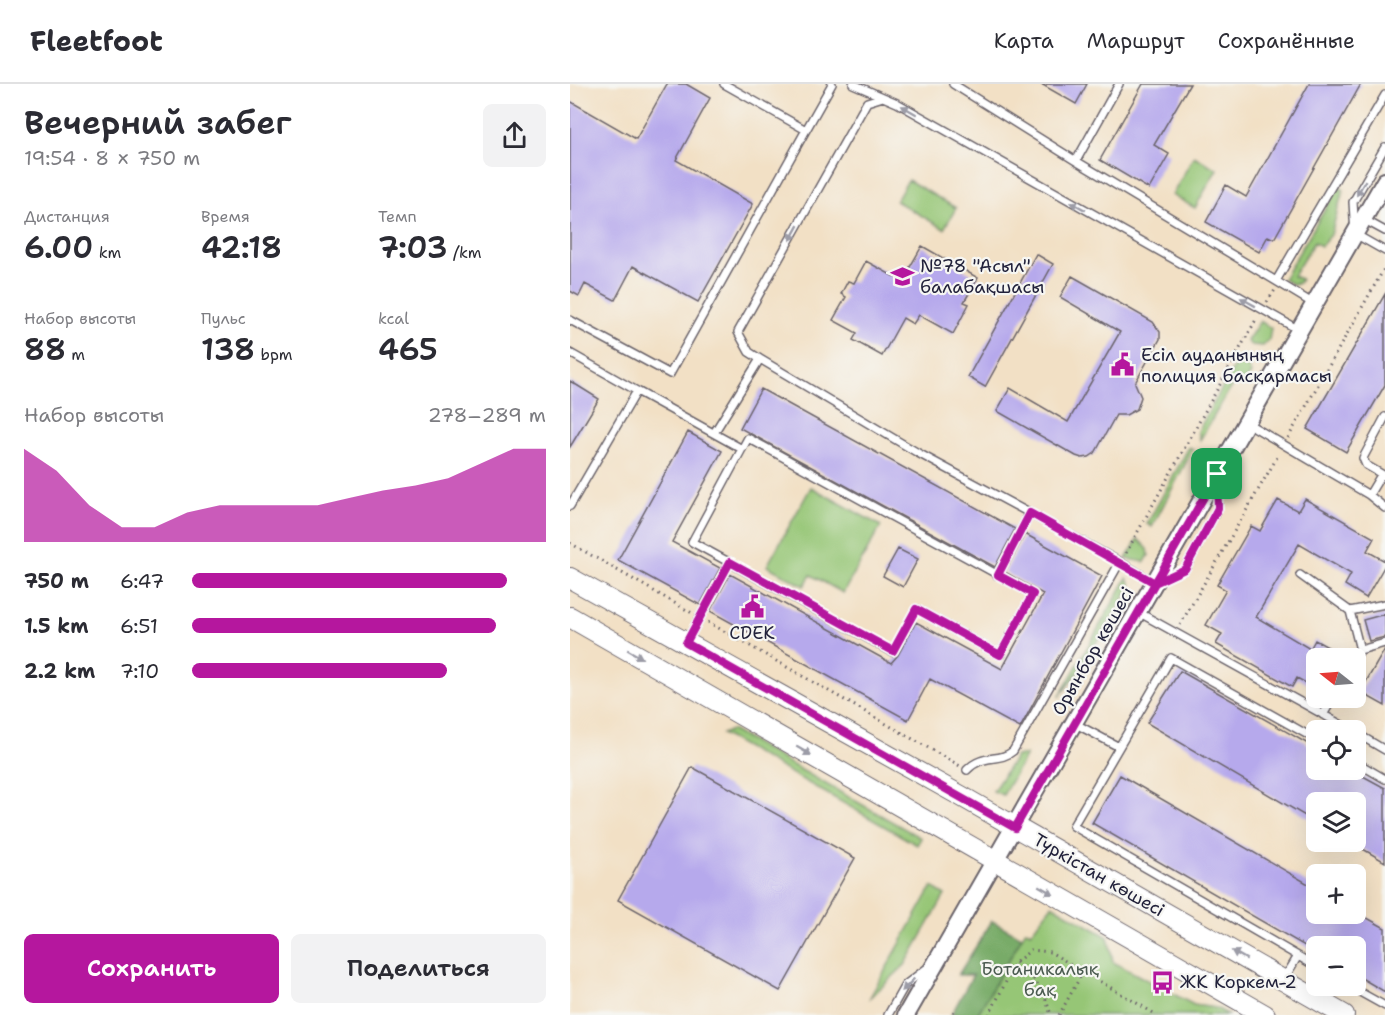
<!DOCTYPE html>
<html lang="ru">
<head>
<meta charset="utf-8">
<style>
  body { margin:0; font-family:"Shantell Sans",sans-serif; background:#f2f2f3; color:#2b2b33; height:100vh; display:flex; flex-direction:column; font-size:22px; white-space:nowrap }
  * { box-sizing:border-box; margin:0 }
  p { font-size:20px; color:#7c7c81 }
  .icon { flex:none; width:33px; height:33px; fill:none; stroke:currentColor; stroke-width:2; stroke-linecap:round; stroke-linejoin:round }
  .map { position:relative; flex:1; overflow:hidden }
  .sheet { display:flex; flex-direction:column; background:#fff; width:570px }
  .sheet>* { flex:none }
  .needle { width:39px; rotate:287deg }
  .controls { position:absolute; left:736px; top:564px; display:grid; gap:12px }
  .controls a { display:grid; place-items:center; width:60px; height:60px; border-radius:9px; background:#fff; box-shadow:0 6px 24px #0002; font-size:30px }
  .pin { position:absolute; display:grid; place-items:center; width:51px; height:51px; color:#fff; margin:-26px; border-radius:12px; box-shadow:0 3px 9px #0006 }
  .round { display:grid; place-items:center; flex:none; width:63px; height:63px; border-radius:9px; background:#f2f2f3 }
  .head { display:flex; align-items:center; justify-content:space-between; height:102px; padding:0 24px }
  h1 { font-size:33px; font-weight:600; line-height:45px }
  .figures { display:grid; grid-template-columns:repeat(3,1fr); gap:9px; height:102px; padding:6px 24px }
  .figures div { display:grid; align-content:center }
  .figures b { font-size:30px; font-weight:600 }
  .figures small { font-size:16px; font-weight:400 }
  .figures p { font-size:16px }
  .chart { height:168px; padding:12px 24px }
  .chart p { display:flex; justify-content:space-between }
  .chart svg { width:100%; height:108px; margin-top:6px; fill:#b5179e; opacity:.7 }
  .cta { display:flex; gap:12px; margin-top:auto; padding:12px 24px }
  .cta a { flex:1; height:69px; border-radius:9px; background:#b5179e; color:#fff; font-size:24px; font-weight:600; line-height:69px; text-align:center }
  .cta a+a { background:#f2f2f3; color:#2b2b33 }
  ul { padding:0 24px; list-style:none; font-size:20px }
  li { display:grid; grid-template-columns:96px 72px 1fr; align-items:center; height:45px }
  li i { height:15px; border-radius:8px; background:#b5179e }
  header { display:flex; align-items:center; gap:36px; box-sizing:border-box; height:84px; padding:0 30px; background:#fff; border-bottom:2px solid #e1e1e2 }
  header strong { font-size:28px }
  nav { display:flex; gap:33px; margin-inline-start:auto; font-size:21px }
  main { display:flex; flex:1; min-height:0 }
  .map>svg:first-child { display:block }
</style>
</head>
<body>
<header>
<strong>Fleetfoot</strong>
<nav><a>Карта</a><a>Маршрут</a><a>Сохранённые</a></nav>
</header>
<main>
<section class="sheet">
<div class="head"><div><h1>Вечерний забег</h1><p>19:54 · 8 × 750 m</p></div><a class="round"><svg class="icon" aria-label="share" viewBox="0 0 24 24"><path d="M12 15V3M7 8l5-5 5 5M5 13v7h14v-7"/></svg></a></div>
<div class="figures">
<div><p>Дистанция</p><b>6.00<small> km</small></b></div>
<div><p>Время</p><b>42:18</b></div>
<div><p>Темп</p><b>7:03<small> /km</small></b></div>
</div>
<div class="figures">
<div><p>Набор высоты</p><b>88<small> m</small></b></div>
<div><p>Пульс</p><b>138<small> bpm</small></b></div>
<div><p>kcal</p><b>465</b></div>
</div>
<div class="chart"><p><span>Набор высоты</span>278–289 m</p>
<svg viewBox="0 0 160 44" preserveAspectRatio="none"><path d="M0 44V6L10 15L20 29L30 38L40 38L50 32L60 29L70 29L80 29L90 29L100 26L110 23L120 21L130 18L140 12L150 6L160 6V44z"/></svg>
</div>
<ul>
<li><b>750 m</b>6:47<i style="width:89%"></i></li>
<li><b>1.5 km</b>6:51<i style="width:86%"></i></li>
<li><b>2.2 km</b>7:10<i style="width:72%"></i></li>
</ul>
<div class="cta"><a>Сохранить</a><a>Поделиться</a></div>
</section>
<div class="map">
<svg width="815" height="931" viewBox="0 0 815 931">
  <rect width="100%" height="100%" fill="#f6f6f2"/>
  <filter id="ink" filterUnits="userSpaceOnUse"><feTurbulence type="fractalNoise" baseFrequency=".0167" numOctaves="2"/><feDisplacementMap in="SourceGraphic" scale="12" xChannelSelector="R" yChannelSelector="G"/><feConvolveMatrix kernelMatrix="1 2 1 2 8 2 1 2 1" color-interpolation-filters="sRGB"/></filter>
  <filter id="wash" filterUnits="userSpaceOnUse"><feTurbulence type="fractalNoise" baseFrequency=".008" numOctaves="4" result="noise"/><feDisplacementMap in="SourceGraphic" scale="24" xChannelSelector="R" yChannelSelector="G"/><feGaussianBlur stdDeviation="1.35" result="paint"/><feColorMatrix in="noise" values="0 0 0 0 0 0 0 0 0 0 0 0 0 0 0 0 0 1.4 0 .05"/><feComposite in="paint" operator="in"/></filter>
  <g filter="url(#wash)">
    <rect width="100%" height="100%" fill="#f2e0c5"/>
    <path fill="#96c676" stroke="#5c7458" stroke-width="1.5" d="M624,72L647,85L625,124L602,111Z
      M338,96L386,124L374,145L326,117Z
      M769,102L773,106L761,151L751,162L744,158L723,192L731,195L729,199L722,200L713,195Z
      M690,237L701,244L699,256L693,262L681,261L677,257Z
      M669,274L677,281L681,290L676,296H665L630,356L628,347Z
      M619,363L623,365L582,443L577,440Z
      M241,403L311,442L273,509L241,491L234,502L197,482Z
      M568,455L578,465L579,471L575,478L556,475Z
      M557,494L561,500L559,506L508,588L489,613Z
      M161,646L351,754L347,761L152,650Z
      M456,671L433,711L423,707L446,672Z
      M362,803L375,811L335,881L299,915Z
      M482,821L538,853L543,878L624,921L646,924L659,931H407L456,846L461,848Z"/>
    <path fill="#78ab67" stroke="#4d6651" stroke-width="1.5" d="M422,837L452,853L407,931H381L403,891H388Z"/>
    <g id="blocks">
      <path fill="#b6a9ec" d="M97,0H116L140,14L106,76L183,120L128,218L63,182L45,216L15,200L9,212L0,207V17L66,55Z
        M471,0H517L506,20Z
        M573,0H620L584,61L599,70L579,105L530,76Z
        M739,0H791L704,155L698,152L689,168L636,138L656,101L676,113Z
        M352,162L408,194L394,218L399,220L383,250L349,231L343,240L333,234L312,272L283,256L287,249L263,236L276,213L271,210L278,197L284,199L296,177L332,197Z
        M466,170L483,180L415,303L398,293Z
        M502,192L583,238L590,248V255L565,299L571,313L567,325L556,331H546L525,369L519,373L512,374L506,372L427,327L440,304L498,338L550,248L490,213Z
        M815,210V301L776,368L737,345Z
        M0,297L29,315L0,363Z
        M191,305L445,445L425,483L170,344Z
        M118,348L152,367L102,458L150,484L130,521L48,476Z
        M735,415L804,454L797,467L815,477V481L796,514L775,501L781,490L729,460L686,533L740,565L745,556L778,574H747V605L727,594L722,603L646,560L652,550L636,541L656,506L647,501L681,442L690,447L708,416L728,427Z
        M455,450L532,492L450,644L360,595L338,636L140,527L160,490L321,579L328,571L346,538L432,585L473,510L435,488Z
        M328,465L348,475L333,503L313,492Z
        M815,530V553L799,557L793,536Z
        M815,565V622L790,608Z
        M610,587L747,665V686H782L815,704V778L786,761V718H747V739L577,639Z
        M122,683L285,774L210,907L48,816Z
        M550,691L747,805V830H790L815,844V908L786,891V862H747V869L522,739Z"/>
    </g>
  </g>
  <g filter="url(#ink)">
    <use href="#blocks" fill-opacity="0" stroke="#6b646b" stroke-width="1.5"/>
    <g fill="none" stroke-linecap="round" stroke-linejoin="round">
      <defs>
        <path id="service" d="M283,0L313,13
          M383,0L506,77L706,197L815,11
          M236,46L262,0
          M815,63L783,118L785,150L815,167
          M506,77L549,0
          M793,135L815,147
          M706,197L744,220
          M0,236L100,290L236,46L154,0
          M0,269L67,307L0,422
          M67,307L172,365L122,458L323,568L346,525L430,571L463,510L178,354L172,365
          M815,333L793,374L796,381L815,392
          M677,339L799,411L815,424
          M144,349L190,275
          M647,396L648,424L615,485L585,499L550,478L348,369L190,275L179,268L168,248L297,18L313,13L327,19L729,246
          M799,411L811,391
          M427,491L460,429
          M730,491L780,527
          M568,528L781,646
          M117,557L160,478
          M790,566L780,527L815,520
          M786,574L790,566L815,559
          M753,631L763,614
          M504,639L549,663
          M786,649L815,666
          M747,656L601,574L503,742L747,883
          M786,678L815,695
          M397,686C413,669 429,679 443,667L550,478
          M714,895L728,872
          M779,902L815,922
          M318,931L335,901L356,885"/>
        <path id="tertiary" d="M336,931L815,97"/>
        <path id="secondary" d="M0,494L391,712L774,931
          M0,533L695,931"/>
      </defs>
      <use href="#service" stroke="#6b646b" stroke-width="10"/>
      <use href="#tertiary" stroke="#6b646b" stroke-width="20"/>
      <use href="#secondary" stroke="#6b646b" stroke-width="22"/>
      <path stroke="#6b646b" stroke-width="3" stroke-dasharray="1.5 4.5" stroke-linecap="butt" d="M697,218L705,206
        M718,354L815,183
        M0,459L122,529
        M556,469L687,234
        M138,538L390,682
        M610,541L709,370
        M446,878C467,896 473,905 481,931
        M383,928L388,931
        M419,931L446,878L461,866L480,868L587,931
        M489,931L513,888"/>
      <use href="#service" stroke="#fff" stroke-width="7"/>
      <use href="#tertiary" stroke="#fff" stroke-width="16"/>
      <use href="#secondary" stroke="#fff" stroke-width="20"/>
    </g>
    <defs><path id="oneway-solid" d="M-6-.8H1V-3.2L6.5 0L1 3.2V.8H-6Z" transform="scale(1.5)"/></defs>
    <g fill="#9c9ca7">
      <use href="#oneway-solid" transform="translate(339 26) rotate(-150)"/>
      <use href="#oneway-solid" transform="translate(791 104) rotate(120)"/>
      <use href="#oneway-solid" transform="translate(508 122) rotate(-151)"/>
      <use href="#oneway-solid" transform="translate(224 149) rotate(119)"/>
      <use href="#oneway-solid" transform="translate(678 218) rotate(-151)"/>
      <use href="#oneway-solid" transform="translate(65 570) rotate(30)"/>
      <use href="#oneway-solid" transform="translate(234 667) rotate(30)"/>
      <use href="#oneway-solid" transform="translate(476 806) rotate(30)"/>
      <use href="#oneway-solid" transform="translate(669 871) rotate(-150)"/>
      <use href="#oneway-solid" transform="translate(338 901) rotate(134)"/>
    </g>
  </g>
  <g fill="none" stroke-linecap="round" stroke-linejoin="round" filter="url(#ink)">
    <defs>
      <path id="route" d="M647,390L585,499L460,429L428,491L463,510L430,571L346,525L323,567L160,478L116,559L445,744L585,499L615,485L648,424L647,390"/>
    </defs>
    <use href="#route" stroke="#fff" stroke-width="12"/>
    <use href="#route" stroke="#b5179e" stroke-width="8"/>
  </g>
  <defs>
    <symbol id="school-bare" viewBox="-9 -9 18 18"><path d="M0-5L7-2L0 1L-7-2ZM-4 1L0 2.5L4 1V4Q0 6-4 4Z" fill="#b5179e" stroke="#f6f6f2" stroke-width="2.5" paint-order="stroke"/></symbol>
    <symbol id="civic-bare" viewBox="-9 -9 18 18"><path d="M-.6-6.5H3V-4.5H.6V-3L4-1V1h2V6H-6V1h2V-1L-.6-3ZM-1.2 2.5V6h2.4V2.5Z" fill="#b5179e" stroke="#f6f6f2" stroke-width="2.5" paint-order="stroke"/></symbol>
    <symbol id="bus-bare" viewBox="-9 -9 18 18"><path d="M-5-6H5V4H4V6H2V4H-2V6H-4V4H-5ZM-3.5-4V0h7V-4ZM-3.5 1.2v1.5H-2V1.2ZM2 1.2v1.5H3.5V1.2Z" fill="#b5179e" stroke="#f6f6f2" stroke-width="2.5" paint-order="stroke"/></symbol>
  </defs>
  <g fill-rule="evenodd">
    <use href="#school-bare" x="316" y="176" width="33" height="33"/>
    <use href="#civic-bare" x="536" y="264" width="33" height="33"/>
    <use href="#civic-bare" x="166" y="506" width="33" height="33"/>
    <use href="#bus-bare" x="576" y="882" width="33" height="33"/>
  </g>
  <g text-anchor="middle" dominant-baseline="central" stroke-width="4.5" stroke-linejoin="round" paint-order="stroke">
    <g font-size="18" fill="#22223b" stroke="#f6f6f2" text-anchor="start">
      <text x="350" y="182">№78 "Асыл"<tspan x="350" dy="21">балабақшасы</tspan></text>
      <text x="571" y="271">Есіл ауданының<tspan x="571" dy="21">полиция басқармасы</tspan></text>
      <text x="182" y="549" text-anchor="middle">CDEK</text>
      <text x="610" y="898">ЖК Коркем-2</text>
    </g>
    <g font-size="18" fill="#22223b" stroke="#f6f6f2">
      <text transform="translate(523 567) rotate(-60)">Орынбор көшесі</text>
      <text transform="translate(529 791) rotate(30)">Түркістан көшесі</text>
    </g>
    <g font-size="18" fill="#4b5b50" stroke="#f6f6f2">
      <text x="470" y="885">Ботаникалық<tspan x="470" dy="21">бақ</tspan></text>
    </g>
  </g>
</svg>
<div class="controls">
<a><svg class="needle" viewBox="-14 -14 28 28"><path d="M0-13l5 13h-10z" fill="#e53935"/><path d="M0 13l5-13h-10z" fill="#7c7c81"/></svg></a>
<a><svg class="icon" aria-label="locate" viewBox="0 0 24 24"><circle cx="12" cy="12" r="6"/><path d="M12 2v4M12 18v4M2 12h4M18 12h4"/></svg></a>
<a><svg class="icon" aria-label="layers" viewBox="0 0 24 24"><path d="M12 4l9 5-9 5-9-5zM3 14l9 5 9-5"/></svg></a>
<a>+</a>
<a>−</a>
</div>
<div class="pin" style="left:647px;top:390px;background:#1e9e55"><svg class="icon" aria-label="arrive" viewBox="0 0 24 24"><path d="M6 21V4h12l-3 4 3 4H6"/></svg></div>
</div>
</main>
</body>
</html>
